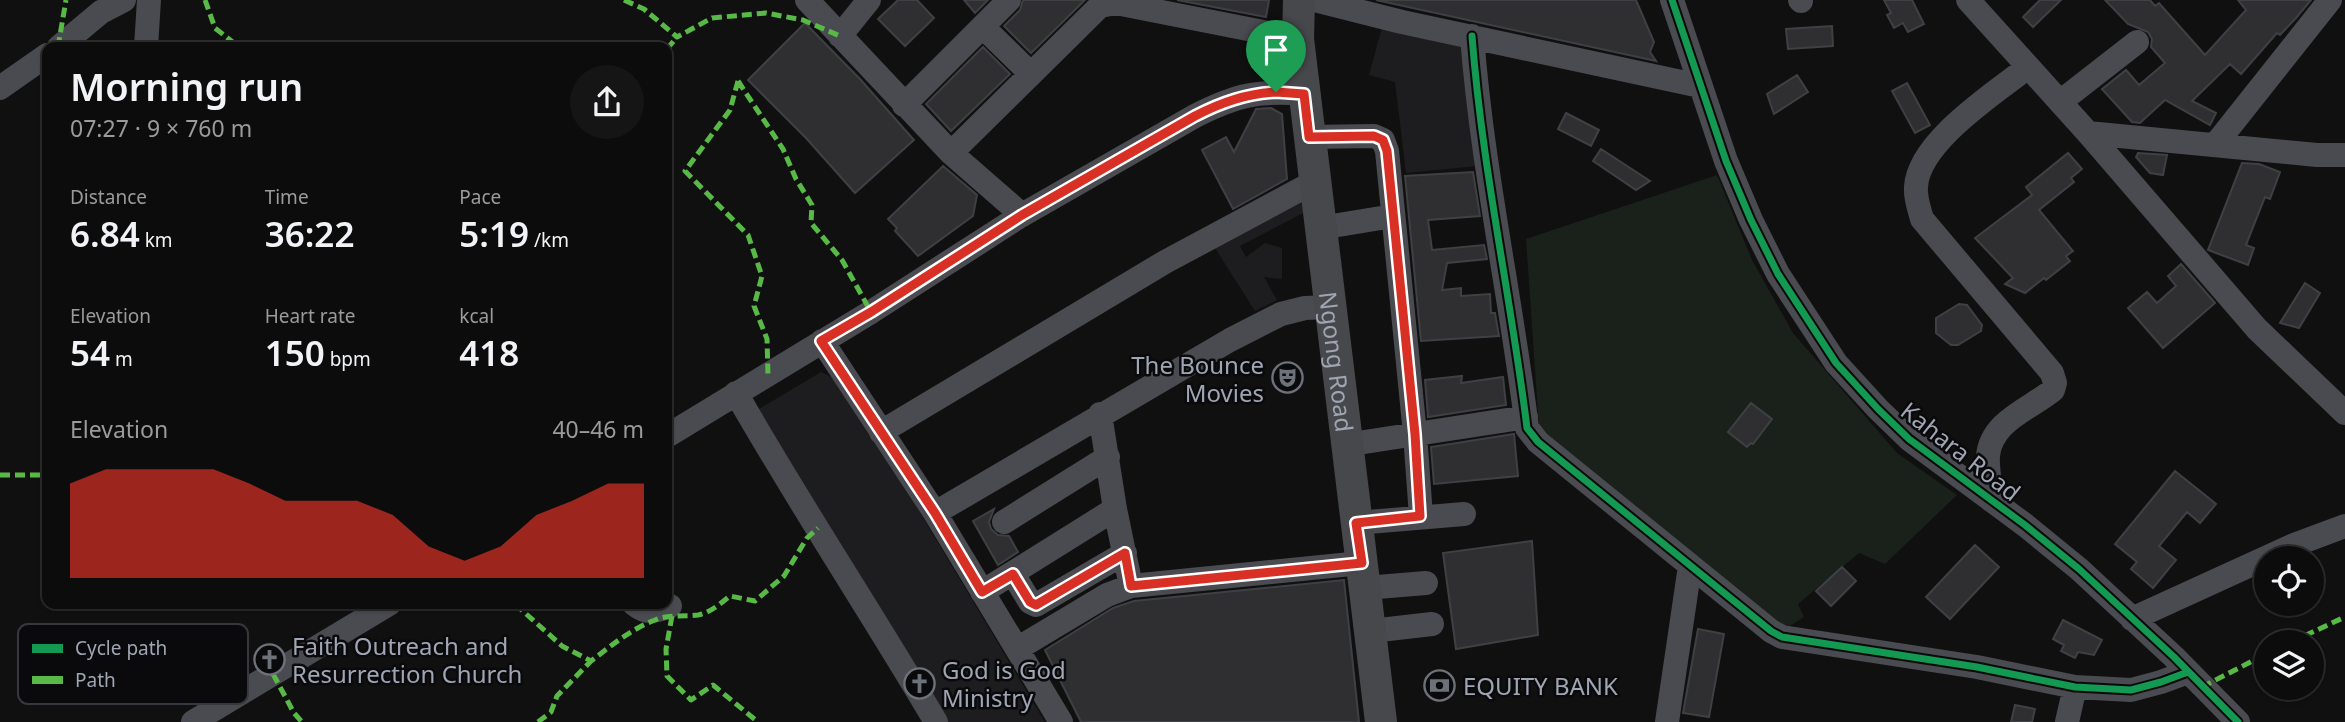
<!DOCTYPE html>
<html lang="en">
<head>
<meta charset="utf-8">
<style>
  body { margin:0; font-family:"Noto Sans",sans-serif; background:#151515; color:#f1f3f6; height:100vh; display:flex; flex-direction:column; font-size:26px; white-space:nowrap }
  * { box-sizing:border-box; margin:0 }
  p { font-size:23px; color:#9a9b9d }
  .icon { flex:none; width:38px; height:38px; fill:none; stroke:currentColor; stroke-width:2; stroke-linecap:round; stroke-linejoin:round }
  .map { position:relative; flex:1; overflow:hidden }
  .sheet { position:absolute; left:42px; top:42px; width:630px; height:567px; display:flex; flex-direction:column; background:#0c0c0c; border-radius:14px; box-shadow:0 2px 5px #0004,0 0 0 2px #2c2c2d }
  .sheet>* { flex:none }
  .tools { position:absolute; left:2254px; top:546px; display:grid; gap:14px }
  .tools a { display:grid; place-items:center; width:70px; height:70px; border-radius:50%; background:#0c0c0c; box-shadow:0 2px 5px #0004,0 0 0 2px #2c2c2d; font-size:35px }
  .pin { position:absolute; display:grid; place-items:center; width:60px; height:60px; color:#fff; margin:-72px -30px; border-radius:50% 50% 50% 0; rotate:-45deg; box-shadow:0 0 7px #0007 }
  .pin .icon { rotate:45deg }
  .round { display:grid; place-items:center; flex:none; width:74px; height:74px; border-radius:37px; background:#151515 }
  .overview { display:flex; align-items:center; justify-content:space-between; height:119px; padding:0 28px }
  h1 { font-size:38px; font-weight:600; line-height:52px }
  .figures { display:grid; grid-template-columns:repeat(3,1fr); gap:10px; height:119px; padding:7px 28px }
  .figures div { display:grid; align-content:center }
  .figures b { font-size:35px; font-weight:600 }
  .figures small { font-size:19px; font-weight:400 }
  .figures p { font-size:19px }
  .chart { height:196px; padding:14px 28px }
  .chart p { display:flex; justify-content:space-between }
  .chart svg { width:100%; height:126px; margin-top:7px; fill:#d93025; opacity:.7 }
  .map>svg:first-child { display:block }
</style>
</head>
<body>
<div class="map">
<svg width="2345" height="722" viewBox="0 0 2345 722">
  <rect width="100%" height="100%" fill="#101010"/>
  <path fill="#1d1d1f" d="M1383,24L1466,45L1477,166L1406,173L1395,82L1369,75Z
    M1307,195L1309,210L1240,246L1246,257L1265,243L1282,248V279L1264,277L1277,300L1255,311L1215,248Z
    M821,372L842,382L1045,722H948L773,445L759,409Z"/>
  <path fill="#1a201a" d="M1717,175L1752,260L1793,333L1897,453L1957,495L1885,564L1859,553L1798,604L1804,617L1785,629L1539,428L1526,239Z"/>
  <path fill="#2f2f31" stroke="#3e4044" stroke-width="2" d="M898,0H917L934,18L905,46L878,19Z
    M964,0H988L975,13Z
    M1023,0H1085L1031,53L1004,26L1020,10Z
    M1177,0H1269L1266,17Z
    M1376,0H1636L1654,42L1650,52L1656,61Z
    M1884,0H1912L1924,24L1908,32L1903,23L1894,28L1887,15L1891,13Z
    M2040,0H2061L2033,27L2023,17Z
    M2105,0H2150L2155,6L2159,3L2205,55L2246,10L2238,0H2311L2296,18L2280,35L2277,33L2241,74L2230,64L2192,101L2216,113L2210,125L2165,100L2140,123L2132,122L2102,89L2126,70L2139,85L2165,63L2151,47L2152,39L2148,32L2128,24Z
    M805,23L860,79L914,140L855,193L806,138L748,80Z
    M1832,26L1833,46L1788,49L1786,29Z
    M983,47L1010,74L951,131L926,104Z
    M1797,75L1808,92L1774,114L1767,94Z
    M1907,83L1930,125L1915,133L1892,91Z
    M1271,108L1282,114L1287,179L1233,209L1202,150L1226,137L1234,152L1256,109Z
    M1566,113L1599,130L1591,146L1558,129Z
    M1601,149L1650,181L1636,190L1593,161Z
    M2068,153L2082,169L2071,178L2074,182L2039,210L2073,251L2066,256L2070,261L2046,280L2044,278L2025,293L2005,284L2013,278L1975,238L2032,195L2026,187Z
    M2138,153L2167,155L2163,175L2150,173L2136,157Z
    M2242,163L2259,164L2280,172L2270,199L2265,197L2246,245L2254,248L2248,265L2208,250Z
    M943,166L977,195L973,216L918,256L895,231L897,228L888,219Z
    M1473,172L1480,216L1428,220L1432,250L1484,245L1487,259L1447,263L1442,290L1461,288V296L1490,294L1491,313H1495L1499,336L1421,341L1405,176Z
    M2181,264L2215,303L2163,348L2128,308L2147,292L2157,303L2176,286L2168,276Z
    M2305,283L2320,293L2299,328L2280,323Z
    M1959,304L1967,305L1982,325L1981,331L1958,345H1951L1936,333V318Z
    M1462,376L1461,383L1503,377L1506,405L1428,417L1425,380Z
    M1751,403L1772,419L1753,444L1751,443L1747,447L1728,432Z
    M1514,434L1518,476L1434,484L1431,447Z
    M2175,471L2216,504L2200,523L2187,512L2159,546L2176,560L2153,588L2131,569L2137,562L2115,544Z
    M994,509L989,522L991,529L998,535L1009,536L1018,552L998,565L973,521Z
    M1532,541L1538,635L1456,649L1443,553Z
    M1975,545L1999,567L1950,619L1926,597Z
    M1842,567L1856,581L1831,606L1816,591Z
    M1344,580L1359,722H1081L1045,650L1113,608L1134,601Z
    M2063,620L2102,640L2094,655L2078,652L2075,658L2061,651L2064,645L2053,639Z
    M1698,629L1724,634L1709,717L1683,713Z
    M2015,705L2035,709L2032,722H2011Z"/>
  <g fill="none" stroke-linecap="round" stroke-linejoin="round">
    <path stroke="#4a4b50" stroke-width="24" d="M807,0L951,153
      M1315,0L1402,22L1700,86
      M1672,0L1726,161L1751,220L1778,274L1836,363L1878,409L1909,439L2025,525L2079,569L2174,657L2238,722
      M1800,0L1801,1
      M1968,0L2088,133L2257,329L2345,413
      M983,27L1031,74
      M840,36L869,0
      M1472,36C1482,168 1511,297 1527,428L1538,442L1771,631L1782,637L1977,667L2075,687L2131,690L2161,682L2188,672
      M59,47L101,12L124,0
      M146,47L149,0
      M0,88L47,55
      M2060,102L2137,42
      M904,105L1009,0
      M2088,133L2317,155H2345
      M1309,137L1374,136L1383,140L1387,151L1415,434L1421,516
      M2215,145L2330,0
      M1022,215L951,153L1100,6L1116,3L1298,39
      M1320,228L1393,216
      M822,341L935,513L1061,722
      M736,393C800,505 871,612 936,722
      M1100,414L1115,509L1131,586
      M881,432L1165,262L1314,182
      M667,436L871,312L1022,215L1195,116C1236,95 1258,90 1305,94
      M1345,445L1526,417
      M1992,501C1991,486 1987,470 1988,456C1991,421 2030,409 2053,390L2055,383L2052,373L1922,219C1919,208 1915,198 1916,187C1918,142 1995,93 2028,67
      M935,513L1230,340L1281,314L1305,308L1330,307
      M1004,522L1108,457
      M1356,523L1464,514
      M1013,574L1030,602L1036,605L1125,553
      M1365,588L1426,583
      M982,592L1115,509
      M634,604C648,615 655,611 670,606
      M2132,619L2294,545L2345,526
      M1371,631L1432,624
      M1017,649L1107,595L1131,586L1361,563
      M193,722L389,604
      M1667,722L1690,566
      M2067,722L2075,687"/>
    <path stroke="#46484b" stroke-width="32" id="s1" d="M1299,0L1298,39L1381,722"/>
    <path stroke="#58b947" stroke-width="5" stroke-dasharray="10 5" stroke-linecap="butt" d="M205,0L215,28L239,47
      M624,0L644,9L677,37L712,18L766,13L803,20L840,36
      M58,47L66,0
      M667,49L677,37
      M738,81L730,110L685,171L748,235L762,276L754,306L767,339L768,375
      M738,81L783,149L796,179L812,205L811,223L842,260L871,312
      M0,475H47
      M515,604L562,646L591,661C611,646 631,629 655,620C669,614 684,617 698,615C710,613 721,603 730,596L755,601L784,576L807,538L818,528
      M672,616L666,649L667,676L691,700L713,685L758,722
      M2291,642L2345,617
      M273,674L294,713L302,722
      M2202,687L2266,654
      M538,722L551,712L557,696L591,661"/>
    <defs>
      <path id="cycleway" d="M1672,0L1726,161L1751,220L1778,274L1836,363L1878,409L1909,439L2025,525L2079,569L2174,657L2238,722
        M1472,36C1482,168 1511,297 1527,428L1538,442L1771,631L1782,637L1977,667L2075,687L2131,690L2161,682L2188,672"/>
    </defs>
    <use href="#cycleway" stroke="#0a0a0c" stroke-width="11"/>
    <use href="#cycleway" stroke="#139951" stroke-width="7"/>
  </g>
  <g fill="none" stroke-linecap="round" stroke-linejoin="round">
    <defs>
      <path id="route" d="M1276,92L1304,94L1309,137L1374,136L1383,140L1387,151L1415,434L1420,516L1356,523L1362,563L1131,586L1125,553L1036,605L1030,602L1013,574L982,592L935,513L821,341L871,312L1022,215L1195,116C1222,102 1246,94 1276,92Z"/>
    </defs>
    <use href="#route" stroke="#fff" stroke-width="14"/>
    <use href="#route" stroke="#d93025" stroke-width="9"/>
  </g>
  <defs>
    <symbol id="theatre-ring" viewBox="-11 -11 22 22"><circle r="9.5" fill="#0a0a0c" stroke="#6d717a" stroke-width="1.5"/><path d="M-5-5.5Q0-4 5-5.5V0Q5 5 0 6Q-5 5-5 0ZM-3.3-2.5H-1v1.5H-3.3ZM1-2.5H3.3v1.5H1ZM-2.8 1Q0 5.5 2.8 1Z" fill="#6d717a"/></symbol>
    <symbol id="church-ring" viewBox="-11 -11 22 22"><circle r="9.5" fill="#0a0a0c" stroke="#6d717a" stroke-width="1.5"/><path d="M-1.2-6h2.4v3.5h3.3v2.4h-3.3V6h-2.4V-.1h-3.3v-2.4h3.3Z" fill="#6d717a"/></symbol>
    <symbol id="bank-ring" viewBox="-11 -11 22 22"><circle r="9.5" fill="#0a0a0c" stroke="#6d717a" stroke-width="1.5"/><path d="M-6-4H6V4H-6ZM0-2.3a2.3 2.3 0 1 0 0 4.6a2.3 2.3 0 1 0 0-4.6Z" fill="#6d717a"/></symbol>
  </defs>
  <g fill-rule="evenodd">
    <use href="#theatre-ring" x="1270" y="360" width="35" height="35"/>
    <use href="#church-ring" x="252" y="642" width="35" height="35"/>
    <use href="#church-ring" x="902" y="666" width="35" height="35"/>
    <use href="#bank-ring" x="1422" y="668" width="35" height="35"/>
  </g>
  <g text-anchor="middle" dominant-baseline="central" stroke-width="5" stroke-linejoin="round" paint-order="stroke">
    <g font-size="24" fill="#9fa5b3" stroke="#0a0a0c">
      <text stroke="none"><textPath href="#s1" startOffset="364">Ngong Road</textPath></text>
      <text transform="translate(1961 451) rotate(38)">Kahara Road</text>
    </g>
    <g font-size="24" fill="#9fa5b3" stroke="#0a0a0c" text-anchor="start">
      <text x="1264" y="364" text-anchor="end">The Bounce<tspan x="1264" dy="28">Movies</tspan></text>
      <text x="292" y="645">Faith Outreach and<tspan x="292" dy="28">Resurrection Church</tspan></text>
      <text x="942" y="669">God is God<tspan x="942" dy="28">Ministry</tspan></text>
      <text x="1463" y="685">EQUITY BANK</text>
    </g>
  </g>
  <rect x="18" y="624" width="230" height="80" rx="10" fill="#0a0a0c" stroke="#37383e" stroke-width="2"/>
  <rect x="32" y="644" width="31" height="9" fill="#139951"/>
  <rect x="32" y="676" width="31" height="8" fill="#58b947"/>
  <g font-size="19" fill="#9fa5b3">
    <text x="75" y="655">Cycle path</text>
    <text x="75" y="687">Path</text>
  </g>
</svg>
<div class="tools">
<a><svg class="icon" aria-label="locate" viewBox="0 0 24 24"><circle cx="12" cy="12" r="6"/><path d="M12 2v4M12 18v4M2 12h4M18 12h4"/></svg></a>
<a><svg class="icon" aria-label="layers" viewBox="0 0 24 24"><path d="M12 4l9 5-9 5-9-5zM3 14l9 5 9-5"/></svg></a>
</div>
<div class="pin" style="left:1276px;top:92px;background:#1e9e55"><svg class="icon" aria-label="arrive" viewBox="0 0 24 24"><path d="M6 21V4h12l-3 4 3 4H6"/></svg></div>
<section class="sheet">
<div class="overview"><div><h1>Morning run</h1><p>07:27 · 9 × 760 m</p></div><a class="round"><svg class="icon" aria-label="share" viewBox="0 0 24 24"><path d="M12 15V3M7 8l5-5 5 5M5 13v7h14v-7"/></svg></a></div>
<div class="figures">
<div><p>Distance</p><b>6.84<small> km</small></b></div>
<div><p>Time</p><b>36:22</b></div>
<div><p>Pace</p><b>5:19<small> /km</small></b></div>
</div>
<div class="figures">
<div><p>Elevation</p><b>54<small> m</small></b></div>
<div><p>Heart rate</p><b>150<small> bpm</small></b></div>
<div><p>kcal</p><b>418</b></div>
</div>
<div class="chart"><p><span>Elevation</span>40–46 m</p>
<svg viewBox="0 0 160 44" preserveAspectRatio="none"><path d="M0 44V11L10 6L20 6L30 6L40 6L50 11L60 17L70 17L80 17L90 22L100 33L110 38L120 33L130 22L140 17L150 11L160 11V44z"/></svg>
</div>
</section>
</div>
</body>
</html>
